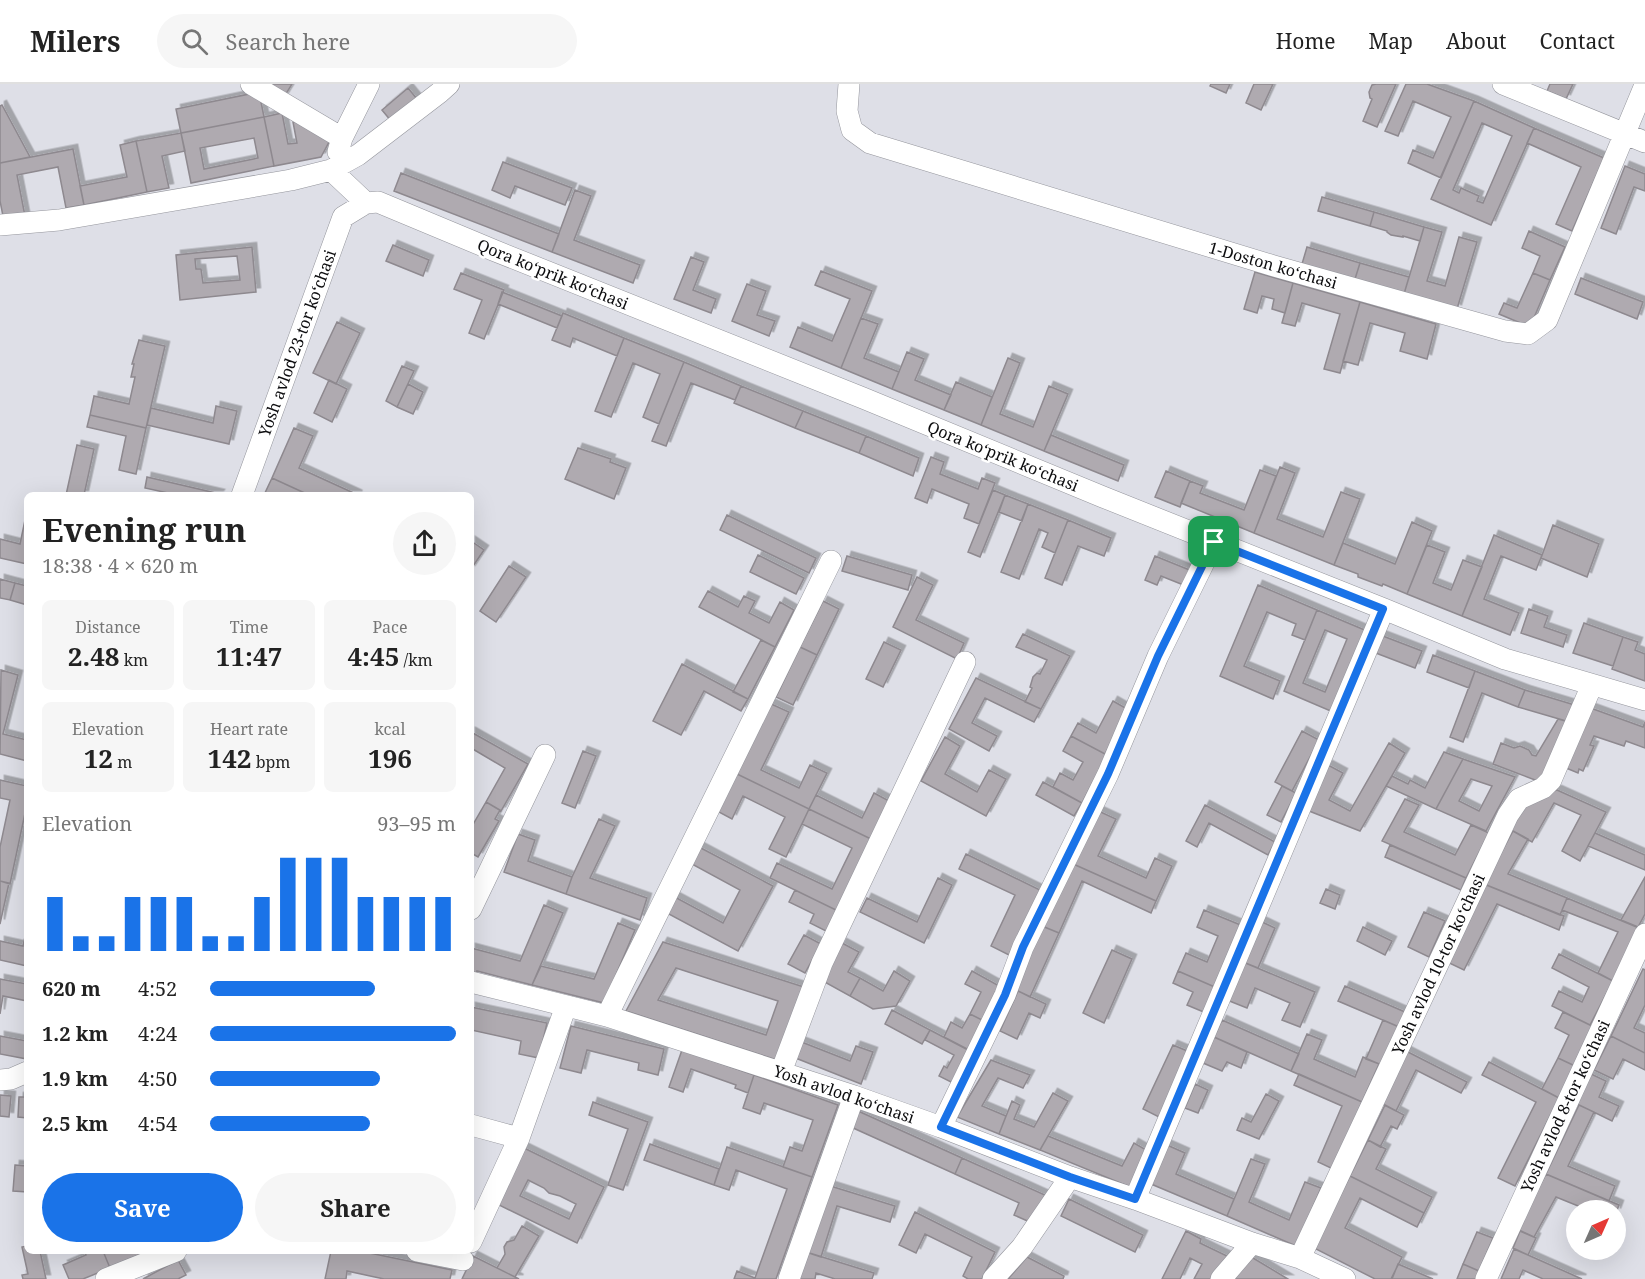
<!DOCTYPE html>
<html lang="en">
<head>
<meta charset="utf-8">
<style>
  body { margin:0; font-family:"Noto Serif",serif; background:#f6f6f6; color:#222; height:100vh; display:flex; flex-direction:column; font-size:22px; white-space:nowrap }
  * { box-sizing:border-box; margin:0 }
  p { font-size:20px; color:#767676 }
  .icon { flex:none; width:33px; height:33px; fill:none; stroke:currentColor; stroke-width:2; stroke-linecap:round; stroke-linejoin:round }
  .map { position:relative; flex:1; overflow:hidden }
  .side { position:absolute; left:24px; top:408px; width:450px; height:762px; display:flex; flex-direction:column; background:#fff; border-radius:9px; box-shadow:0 6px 24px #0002 }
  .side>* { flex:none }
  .needle { width:39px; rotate:45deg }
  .tools { position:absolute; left:1566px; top:1116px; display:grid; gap:12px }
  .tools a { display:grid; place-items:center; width:60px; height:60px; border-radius:50%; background:#fff; box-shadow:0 6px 24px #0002; font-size:30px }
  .pin { position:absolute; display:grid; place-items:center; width:51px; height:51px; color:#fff; margin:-26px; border-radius:12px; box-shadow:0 3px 9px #0006 }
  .round { display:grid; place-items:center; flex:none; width:63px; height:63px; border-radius:32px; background:#f6f6f6 }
  .head { display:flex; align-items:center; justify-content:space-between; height:102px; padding:0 18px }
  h1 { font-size:33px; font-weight:700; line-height:45px }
  .stats { display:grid; grid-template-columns:repeat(3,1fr); gap:9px; height:102px; padding:6px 18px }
  .stats div { display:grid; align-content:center; border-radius:9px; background:#f6f6f6; text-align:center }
  .stats b { font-size:26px; font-weight:700 }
  .stats small { font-size:16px; font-weight:400 }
  .stats p { font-size:16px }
  .chart { height:168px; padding:12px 18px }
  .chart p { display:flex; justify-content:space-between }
  .chart svg { width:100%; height:108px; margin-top:6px; stroke:#1a73e8; stroke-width:6 }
  .cta { display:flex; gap:12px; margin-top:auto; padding:12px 18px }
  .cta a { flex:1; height:69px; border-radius:36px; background:#1a73e8; color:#fff; font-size:24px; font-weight:700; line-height:69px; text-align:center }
  .cta a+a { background:#f6f6f6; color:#222 }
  ul { padding:0 18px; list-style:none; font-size:20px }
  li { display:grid; grid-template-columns:96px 72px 1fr; align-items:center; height:45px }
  li i { height:15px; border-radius:8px; background:#1a73e8 }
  header { display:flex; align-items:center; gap:36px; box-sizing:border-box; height:84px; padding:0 30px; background:#fff; border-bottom:2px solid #e0e0e0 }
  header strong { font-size:28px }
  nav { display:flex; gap:33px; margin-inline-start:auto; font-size:21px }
  .search { width:420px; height:54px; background:#f6f6f6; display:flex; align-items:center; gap:15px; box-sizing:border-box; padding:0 21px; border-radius:33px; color:#767676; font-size:22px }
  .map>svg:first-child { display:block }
</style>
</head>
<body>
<header>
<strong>Milers</strong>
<div class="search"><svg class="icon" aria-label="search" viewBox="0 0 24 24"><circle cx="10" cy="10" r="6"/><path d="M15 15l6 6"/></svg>Search here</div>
<nav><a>Home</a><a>Map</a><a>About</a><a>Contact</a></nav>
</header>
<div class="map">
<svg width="1645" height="1195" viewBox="0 0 1645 1195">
  <defs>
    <filter id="shadow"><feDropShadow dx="4.5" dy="-4.5" stdDeviation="0" flood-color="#0004"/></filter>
  </defs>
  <rect width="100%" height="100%" fill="#dedfe7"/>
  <path fill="#afaab0" stroke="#8e898f" stroke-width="1.5" fill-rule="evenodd" filter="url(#shadow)" d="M262,0H292L284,13Z
    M1211,0H1230L1226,9L1210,2Z
    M1254,0H1273L1261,26L1246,19Z
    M1376,0H1396L1377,43L1363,37L1372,15L1370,14L1369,8L1372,1Z
    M1406,0H1427L1474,17L1441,94L1408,79L1413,66L1433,74L1451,33L1413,17L1398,52L1385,47Z
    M1550,0H1573L1566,15L1547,7Z
    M408,4L417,15L391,37L382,26Z
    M259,8L264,33L181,49L176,25Z
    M1474,17L1534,44L1491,141L1431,115ZM1482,39L1512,52L1483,119L1477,117L1479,112L1461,104L1459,109L1453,106Z
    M2,21L30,73L0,79V22Z
    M282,29L288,60L297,59L293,38L302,36L329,58L321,73L274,82L264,33Z
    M264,33L274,82L191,99L181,49ZM254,54L258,74L204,85L200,64Z
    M1534,44L1604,74L1572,147L1556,140L1581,83L1527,59Z
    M181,49L185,67L162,72L169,104L147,108L136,57Z
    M136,57L147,108L84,121L80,102L127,93L120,61Z
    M73,65L84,121L66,124L58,83L17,91L25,132L4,137L0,117V79Z
    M503,78L572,104L565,121L515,102L510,114L492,106Z
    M1625,82L1645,90V107L1634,103L1616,150L1601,144Z
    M401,89L559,150L552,168L394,107Z
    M575,106L591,112L574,156L640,181L633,199L552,168Z
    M1322,113L1374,128L1370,142L1318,127Z
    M1374,128L1424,143L1420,157L1403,152V153L1391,151L1387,148V147L1370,142Z
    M1424,143L1442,148L1427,197L1445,202L1459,153L1477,158L1457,225L1404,210Z
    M1529,147L1565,163L1550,196L1533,189L1540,172L1522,164Z
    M393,161L429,176L423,192L386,177Z
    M252,163L256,208L180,216L176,171ZM237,172L240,196L203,199L201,185H196L195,175Z
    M1307,163L1360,179L1355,195L1302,180Z
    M691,173L704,178L693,206L716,215L711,229L674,215Z
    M1360,179L1409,193L1404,210L1355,195Z
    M821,187L872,207L841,284L790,263L798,243L832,257L850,215L815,201Z
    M1255,188L1293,199L1285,229L1272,225L1274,215L1262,212L1257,229L1244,225Z
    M461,189L504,206L484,255L469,249L482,216L454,205Z
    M1533,189L1550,196L1530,243L1499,230L1504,219L1517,224Z
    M1581,194L1643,218L1637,235L1575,210Z
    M1293,199L1360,218L1340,289L1324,285L1340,230L1302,219L1295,242L1282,239Z
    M747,200L766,207L757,231L775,237L769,252L732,237Z
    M502,208L562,232L557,244L498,220Z
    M1360,218L1436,240L1427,275L1400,267L1405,249L1370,239L1358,281L1343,277Z
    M563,229L624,254L617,272L573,254L570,263L552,256Z
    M861,234L878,240L864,274L899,288L892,305L841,284Z
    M337,238L360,249L336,300L313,289Z
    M624,254L684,278L659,340L643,333L660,290L633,279L611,333L595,327Z
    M139,256L165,262L146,344L90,331L94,312L129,320L135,293H131L134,280H132Z
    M907,268L924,275L915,296L951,311L944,326L892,305Z
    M1008,274L1020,279L1000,330L1033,343L1049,302L1068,310L1044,367L981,341Z
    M684,278L741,302L735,316L691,299L666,362L652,357Z
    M402,282L414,287L397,323L386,317Z
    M329,296L347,305L332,338L314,329Z
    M956,298L992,313L981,341L944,326Z
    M408,300L423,308L413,330L397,323Z
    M741,302L803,327L795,344L734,319Z
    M216,322L237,327L229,360L147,341L151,324L213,339Z
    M803,327L866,352L859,369L795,344Z
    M90,331L146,344L136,390L119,386L126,352L87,343Z
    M294,344L313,352L299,384L358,411H309L272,394Z
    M1051,351L1124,381L1118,397L1044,367Z
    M866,352L919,374L913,392L859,369Z
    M77,361L94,365L84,411H66Z
    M578,364L611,375L610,378L626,384L614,415L565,395Z
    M931,373L944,378L940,390L978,405L982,394L995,399L979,440L964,434L969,420L932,405L927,419L915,414Z
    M1280,383L1295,389L1277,435L1323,453L1341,408L1360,415L1334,481L1254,449Z
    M1260,386L1276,392L1254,449L1181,419L1190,397L1203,402L1200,409L1244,426Z
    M1166,387L1190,397L1180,423L1155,413Z
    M147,393L220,410L219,411H177L145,404Z
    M272,394L309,411H264Z
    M993,406L1005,411L980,473L968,468Z
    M1005,411L1028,420L1022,437L999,428Z
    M1028,420L1068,436L1055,469L1042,463L1048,449L1039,445L1019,495L1001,488Z
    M727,431L816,474L809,489L720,446Z
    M25,436L27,437V480L0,474V455L20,460Z
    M1068,436L1111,454L1104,472L1078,462L1062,501L1045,494Z
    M1412,438L1432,447L1407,510L1383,500L1382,502L1358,493V490L1334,481L1343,459L1395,480Z
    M1553,441L1599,460L1587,493L1541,474Z
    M1494,451L1542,471L1536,486L1501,472L1484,515L1519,529L1510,551L1462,532Z
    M471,457L484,466L471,485Z
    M1427,461L1445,468L1433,499L1451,506L1463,476L1482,483L1462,532L1407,510Z
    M758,471L804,494L796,510L750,488Z
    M847,472L912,491L908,506L842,487Z
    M1155,472L1192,487L1186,502L1161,492L1157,501L1145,496Z
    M509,482L526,493L496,538L480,527Z
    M917,493L933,501L916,536L964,559L957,575L893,543Z
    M0,495L15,499L10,516L0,514Z
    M15,499L27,502V521L10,516Z
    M1258,501L1317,526L1305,556L1292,551L1296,540L1267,528L1244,582L1280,597L1273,615L1220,592Z
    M708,507L738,523L744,512L755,517L749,529L769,539L780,518L794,526L775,563L699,523Z
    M823,517L839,525L817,571L800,563Z
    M1529,525L1548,532L1544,543L1567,551L1563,563L1521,549Z
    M1317,526L1367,547L1333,628L1284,607ZM1325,546L1347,555L1325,608L1303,599Z
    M1584,539L1623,553L1613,582L1573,569Z
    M1375,549L1422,567L1415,584L1368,566Z
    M1023,550L1070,572L1041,625L1025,618L1032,604L1030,603L1033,593L1037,589L1040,590L1047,576L1016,563Z
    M1623,553L1638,558L1635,566L1645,570V597L1612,585Z
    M761,556L775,563L748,615L733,608Z
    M884,558L901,566L883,603L866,595Z
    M800,563L817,571L793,621L776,613Z
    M1433,571L1475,587L1469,604L1427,588Z
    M682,580L748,615L741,627L704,607L681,651L653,637Z
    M1,586L18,591L3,650L27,656V677L0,670Z
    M1475,587L1525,606L1518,623L1482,609L1463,658L1450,653Z
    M976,594L1041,625L1034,638L985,614L972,639L997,652L989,667L949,645Z
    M1525,606L1578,622L1573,639L1518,623Z
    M1113,617L1129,626L1105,670L1071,652L1078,639L1096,649Z
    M769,619L789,628L761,686L799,704L810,681L827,689L809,725L735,689Z
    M1585,622L1643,643L1645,638V664L1626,657L1624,662L1594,652L1590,661L1594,662L1583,687L1579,685L1578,689L1559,681Z
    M1558,635L1573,639L1543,699L1493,680L1501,659L1514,664L1520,662L1529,666L1532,671L1536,672Z
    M1302,647L1319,656L1292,707L1275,698Z
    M471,648L528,680L501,727L486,718L505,684L471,664Z
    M1071,652L1107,671L1082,719L1053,703L1060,689L1073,696L1083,678L1063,667Z
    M945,653L960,662L945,690L977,708L989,686L1006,695L986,732L921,697Z
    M1389,659L1405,669L1360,747L1304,725L1328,681L1343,689L1329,716L1350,727Z
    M583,667L596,672L575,724L562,719Z
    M1444,668L1463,675L1436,725L1386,702L1392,692L1408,700L1410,696L1425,704Z
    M1463,675L1515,693L1486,747L1436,725ZM1471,695L1492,702L1479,727L1459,717Z
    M735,689L809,725L786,773L769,765L785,733L743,712L732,735L717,727Z
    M0,696L27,702V720L10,800L0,797V763L10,716L0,714Z
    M1043,698L1082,719L1074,732L1036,711Z
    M1282,702L1296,709L1281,738L1267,731Z
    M1557,706L1606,728L1580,777L1562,767L1581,731L1554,719L1532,758L1511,746L1528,715Z
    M874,709L891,718L873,756L809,725L816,711L862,734Z
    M1405,715L1419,721L1404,748L1455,771L1471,741L1489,749L1466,794L1382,757Z
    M486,718L500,726L495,735L499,737L478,773L471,769V744Z
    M1205,721L1275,758L1268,771L1209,739L1197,763L1186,757Z
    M809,725L873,756L838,827L770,794L777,779L832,805L852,764L802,740Z
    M1094,725L1116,735L1098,772L1146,794L1155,774L1172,782L1156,817L1071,779Z
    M599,735L615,742L590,794L647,814L640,836L566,810L572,793Z
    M1513,747L1528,755L1508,790L1567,814L1560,831L1484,800Z
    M1595,749L1645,771V786L1588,762Z
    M518,750L535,756L528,777L572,793L566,810L504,788Z
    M1390,761L1466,794L1461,806L1385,773Z
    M699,763L773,802L738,867L665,828L673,812L723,839L740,806L690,779Z
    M966,770L1040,806L1009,871L991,862L1015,811L959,785Z
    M1071,779L1156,817L1151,829L1082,797L1059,849L1042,842Z
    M1645,793V830L1638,843L1621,836Z
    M938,794L952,801L924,859L860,828L867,814L917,838Z
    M0,797L9,799L0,840Z
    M1484,800L1564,832L1559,846L1497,820L1464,886L1445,877Z
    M1326,805L1340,811L1335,825L1320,819Z
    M795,806L838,827L828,848L810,839L814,830L789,818Z
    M1567,814L1639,844L1613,897L1598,889L1618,848L1562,826Z
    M544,821L563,829L532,901L477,887L476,891L471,890V864L520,877Z
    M1204,826L1243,842L1217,904L1178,887L1186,869L1207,878L1218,852L1197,843Z
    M1424,828L1445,837L1429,873L1408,863Z
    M1260,837L1275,844L1258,884L1243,878Z
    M618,839L635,846L604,919L532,901L541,882L594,895Z
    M1042,842L1059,849L1030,913L1014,905Z
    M1363,843L1392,857L1385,871L1357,857Z
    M27,844V882L0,876V857L23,862Z
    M804,851L821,860L805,889L788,880Z
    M663,858L807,904L780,977L626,927ZM676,884L778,917L766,951L658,916Z
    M842,859L859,868L848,888L860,894L850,912L821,896Z
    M1112,866L1132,875L1104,939L1083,929Z
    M1559,870L1613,897L1590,941L1552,922L1559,907L1582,918L1589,903L1552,884Z
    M1243,878L1315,908L1300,943L1282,936L1290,919L1255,904L1247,924L1227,916Z
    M1643,885L1645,886V921L1634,944L1645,949V969L1611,952Z
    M894,887L910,897L896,922L873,925L850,912L860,894L883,907Z
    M972,887L1001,903L984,937L970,930L981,908L965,900Z
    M1178,887L1217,904L1206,929L1187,921L1193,908L1173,899Z
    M0,895L27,900V917L3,912L0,930Z
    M1345,902L1405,928L1399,943L1338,917Z
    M1018,907L1046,920L1040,934L1029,929L1017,955L1000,947Z
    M471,923L547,939L539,974L519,970L521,957L471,946Z
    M892,926L930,946L922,960L885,940Z
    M1563,928L1594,943L1575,982L1558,974L1569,951L1555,944Z
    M970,930L984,937L969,966L944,953L951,938L962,944Z
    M1222,936L1299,970L1291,987L1214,953Z
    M1383,936L1399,943L1382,981L1366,975Z
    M571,942L664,965L658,991L638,986L639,979L587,966L581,989L560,984Z
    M930,946L970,967L953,999L939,992L944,982L947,984L954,971L925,956Z
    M1307,950L1322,956L1314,975L1355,993L1363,973L1379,980L1362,1018L1291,987Z
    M0,952L27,957V975L0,970Z
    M1611,952L1645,969V986L1623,975L1613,995L1594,986Z
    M1214,953L1247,968L1241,984L1227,978L1222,987L1203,979Z
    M799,957L850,977L856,962L873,968L861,1000L793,973Z
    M1173,961L1192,969L1161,1034L1143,1025Z
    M682,966L754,991L748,1009L735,1004L736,1001L691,985L683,1008L669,1003Z
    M1406,967L1467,998L1461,1009L1416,986L1396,1027L1380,1019Z
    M1558,974L1575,982L1559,1014L1542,1005Z
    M991,976L1030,991L1023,1004L998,994L982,1022L1006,1032L999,1050L957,1033Z
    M1489,978L1559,1014L1515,1102L1498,1094L1536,1018L1482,991Z
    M1589,989L1606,997L1599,1013L1619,1022L1612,1037L1575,1019Z
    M1299,990L1362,1018L1333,1085L1318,1078L1342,1022L1294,1001Z
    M754,991L838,1021L812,1093L783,1083L790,1063L802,1067L813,1036L764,1019L760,1030L743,1024Z
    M1195,1000L1208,1006L1198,1029L1185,1024Z
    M1053,1009L1068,1017L1040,1066L999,1050L1012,1017L1020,1021L1014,1035L1034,1043Z
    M1266,1010L1279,1017L1259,1055L1237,1046L1242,1034L1251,1038Z
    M0,1011L11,1012L9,1033L0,1032Z
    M19,1013H27V1034L18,1033Z
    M593,1018L648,1038L623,1106L608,1101L628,1045L589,1031Z
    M1385,1021L1404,1031L1397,1045L1391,1042L1380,1063L1368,1056Z
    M1579,1021L1594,1028L1568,1082L1615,1102L1609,1117L1546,1090Z
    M858,1027L962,1074L955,1090L851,1043Z
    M1048,1052L1122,1082L1134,1059L1148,1067L1130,1103L1040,1066Z
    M1368,1056L1386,1065L1376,1085L1432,1113L1424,1129L1350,1092Z
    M650,1060L719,1085L714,1101L644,1076Z
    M1167,1061L1185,1069L1176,1090L1234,1115L1227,1132L1151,1100Z
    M727,1063L812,1093L776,1195H734L737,1187L755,1194L787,1105L736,1086L729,1106L714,1101Z
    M524,1064L604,1103L577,1159L497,1120ZM528,1096L544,1104L549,1109L560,1112L576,1120L569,1135L520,1112Z
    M962,1074L1045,1111L1032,1139L1014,1131L1019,1119L955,1090Z
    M1251,1075L1265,1080L1249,1118L1289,1136L1305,1098L1321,1104L1296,1162L1227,1132Z
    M15,1081L27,1082V1108L13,1107Z
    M1546,1090L1619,1121L1616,1129V1126H1588L1556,1113L1534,1153L1517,1145Z
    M1350,1092L1424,1129L1417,1143L1360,1114L1345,1144L1402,1173L1391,1195H1375L1314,1164Z
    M824,1100L895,1122L890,1138L837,1122L821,1173L803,1167Z
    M1069,1115L1143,1151L1135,1168L1061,1132Z
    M915,1128L995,1168L982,1195H968L963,1192L972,1173L925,1150L916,1169L899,1161Z
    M522,1142L539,1152L515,1193L497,1184L505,1170L504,1163L507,1158L514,1156Z
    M1186,1147L1201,1155L1200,1159L1227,1172L1212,1195H1194L1202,1180L1190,1174L1180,1195H1162Z
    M1520,1147L1536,1154L1528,1171L1513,1164Z
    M1477,1148L1493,1154L1479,1187L1463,1180Z
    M27,1162V1167H40L46,1195H23L22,1191L28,1190L22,1163Z
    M1514,1165L1528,1171L1582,1195H1543L1523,1186L1519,1195H1501Z
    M84,1167H103L110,1184L83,1195H69L63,1181L86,1171Z
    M103,1167H137L139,1171L110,1184Z
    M331,1167H360L452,1186L450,1195H384L347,1187L346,1195H325Z
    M803,1167L874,1189L872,1195H835L816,1189L815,1195H795Z
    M1248,1171L1288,1195H1234Z
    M473,1172L519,1195H462Z
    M1027,1173L1064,1192L1063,1195H1008Z
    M178,1176L186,1191L178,1195H143Z
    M1398,1180L1433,1195H1392Z
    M1463,1180L1479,1187L1476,1195H1457Z"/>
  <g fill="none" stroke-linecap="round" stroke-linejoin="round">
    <defs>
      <path id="minor" d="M251,0L342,54
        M849,0L847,27L852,46L870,59L1274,182L1505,247L1528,250L1547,236L1645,1
        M1503,0L1645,58
        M338,68L342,54L369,0
        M331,86L366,119
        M0,141L59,136L291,96L331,86L358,71L439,9L449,0
        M242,411L343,133L366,119L378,118L493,166L863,314L1103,413L1384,525L1505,575L1645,616
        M471,825L545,671
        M471,898L607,932L854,1012L941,1043L1070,1093L1135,1115L1252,1159L1300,1174L1345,1195
        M607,932L831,477
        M781,988L822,879L965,578
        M0,996L11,995L27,988
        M471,1041L519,1054
        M941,1043L1005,911L1023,863L1108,690L1158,572L1214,458
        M1135,1115L1384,525
        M471,1158L519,1054L566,922
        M417,1167L463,1176
        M1300,1174L1508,731L1519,715L1543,704L1551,696L1592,601
        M106,1195L176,1167
        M789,1195L854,1012
        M993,1195L1022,1163L1070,1093
        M1221,1195L1252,1159
        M1486,1195L1645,850"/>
    </defs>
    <use href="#minor" stroke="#94959c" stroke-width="22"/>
    <use href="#minor" stroke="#fff" stroke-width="21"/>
  </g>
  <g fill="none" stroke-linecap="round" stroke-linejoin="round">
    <defs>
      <path id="route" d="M1214,458L1383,525L1135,1115L1070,1093L941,1043L1005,911L1023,863L1108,690L1158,572Z"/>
    </defs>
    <use href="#route" stroke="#fff" stroke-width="12"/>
    <use href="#route" stroke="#1a73e8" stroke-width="8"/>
  </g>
  <g text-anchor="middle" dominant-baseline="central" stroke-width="5" stroke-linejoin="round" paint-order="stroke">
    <g font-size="16" fill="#0d0d0f" stroke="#fff">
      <text transform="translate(1273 181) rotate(16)">1-Doston koʻchasi</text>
      <text transform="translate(553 190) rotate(22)">Qora koʻprik koʻchasi</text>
      <text transform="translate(297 259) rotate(-70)">Yosh avlod 23-tor koʻchasi</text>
      <text transform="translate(1003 372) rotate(22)">Qora koʻprik koʻchasi</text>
      <text transform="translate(1438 880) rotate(-65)">Yosh avlod 10-tor koʻchasi</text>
      <text transform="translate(844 1010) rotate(19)">Yosh avlod koʻchasi</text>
      <text transform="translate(1565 1022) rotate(-65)">Yosh avlod 8-tor koʻchasi</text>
    </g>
  </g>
</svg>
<div class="tools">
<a><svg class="needle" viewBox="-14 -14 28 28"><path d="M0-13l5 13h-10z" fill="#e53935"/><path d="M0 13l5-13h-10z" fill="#767676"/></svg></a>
</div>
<div class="pin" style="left:1214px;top:458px;background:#1e9e55"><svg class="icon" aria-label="arrive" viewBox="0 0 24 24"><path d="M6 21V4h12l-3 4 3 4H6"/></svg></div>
<section class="side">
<div class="head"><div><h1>Evening run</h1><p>18:38 · 4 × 620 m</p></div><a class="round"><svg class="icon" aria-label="share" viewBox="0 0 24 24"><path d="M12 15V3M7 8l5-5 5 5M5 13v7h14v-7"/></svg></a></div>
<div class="stats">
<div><p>Distance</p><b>2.48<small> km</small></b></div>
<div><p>Time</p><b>11:47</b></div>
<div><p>Pace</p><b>4:45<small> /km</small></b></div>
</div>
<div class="stats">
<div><p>Elevation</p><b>12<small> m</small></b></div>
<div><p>Heart rate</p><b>142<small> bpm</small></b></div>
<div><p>kcal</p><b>196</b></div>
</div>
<div class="chart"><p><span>Elevation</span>93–95 m</p>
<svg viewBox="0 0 160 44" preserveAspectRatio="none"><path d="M5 44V22M15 44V38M25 44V38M35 44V22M45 44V22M55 44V22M65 44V38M75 44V38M85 44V22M95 44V6M105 44V6M115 44V6M125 44V22M135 44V22M145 44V22M155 44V22"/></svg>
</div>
<ul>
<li><b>620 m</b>4:52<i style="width:67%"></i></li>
<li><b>1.2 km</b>4:24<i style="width:100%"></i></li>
<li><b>1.9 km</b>4:50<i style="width:69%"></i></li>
<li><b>2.5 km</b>4:54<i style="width:65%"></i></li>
</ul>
<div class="cta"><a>Save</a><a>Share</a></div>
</section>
</div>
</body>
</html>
